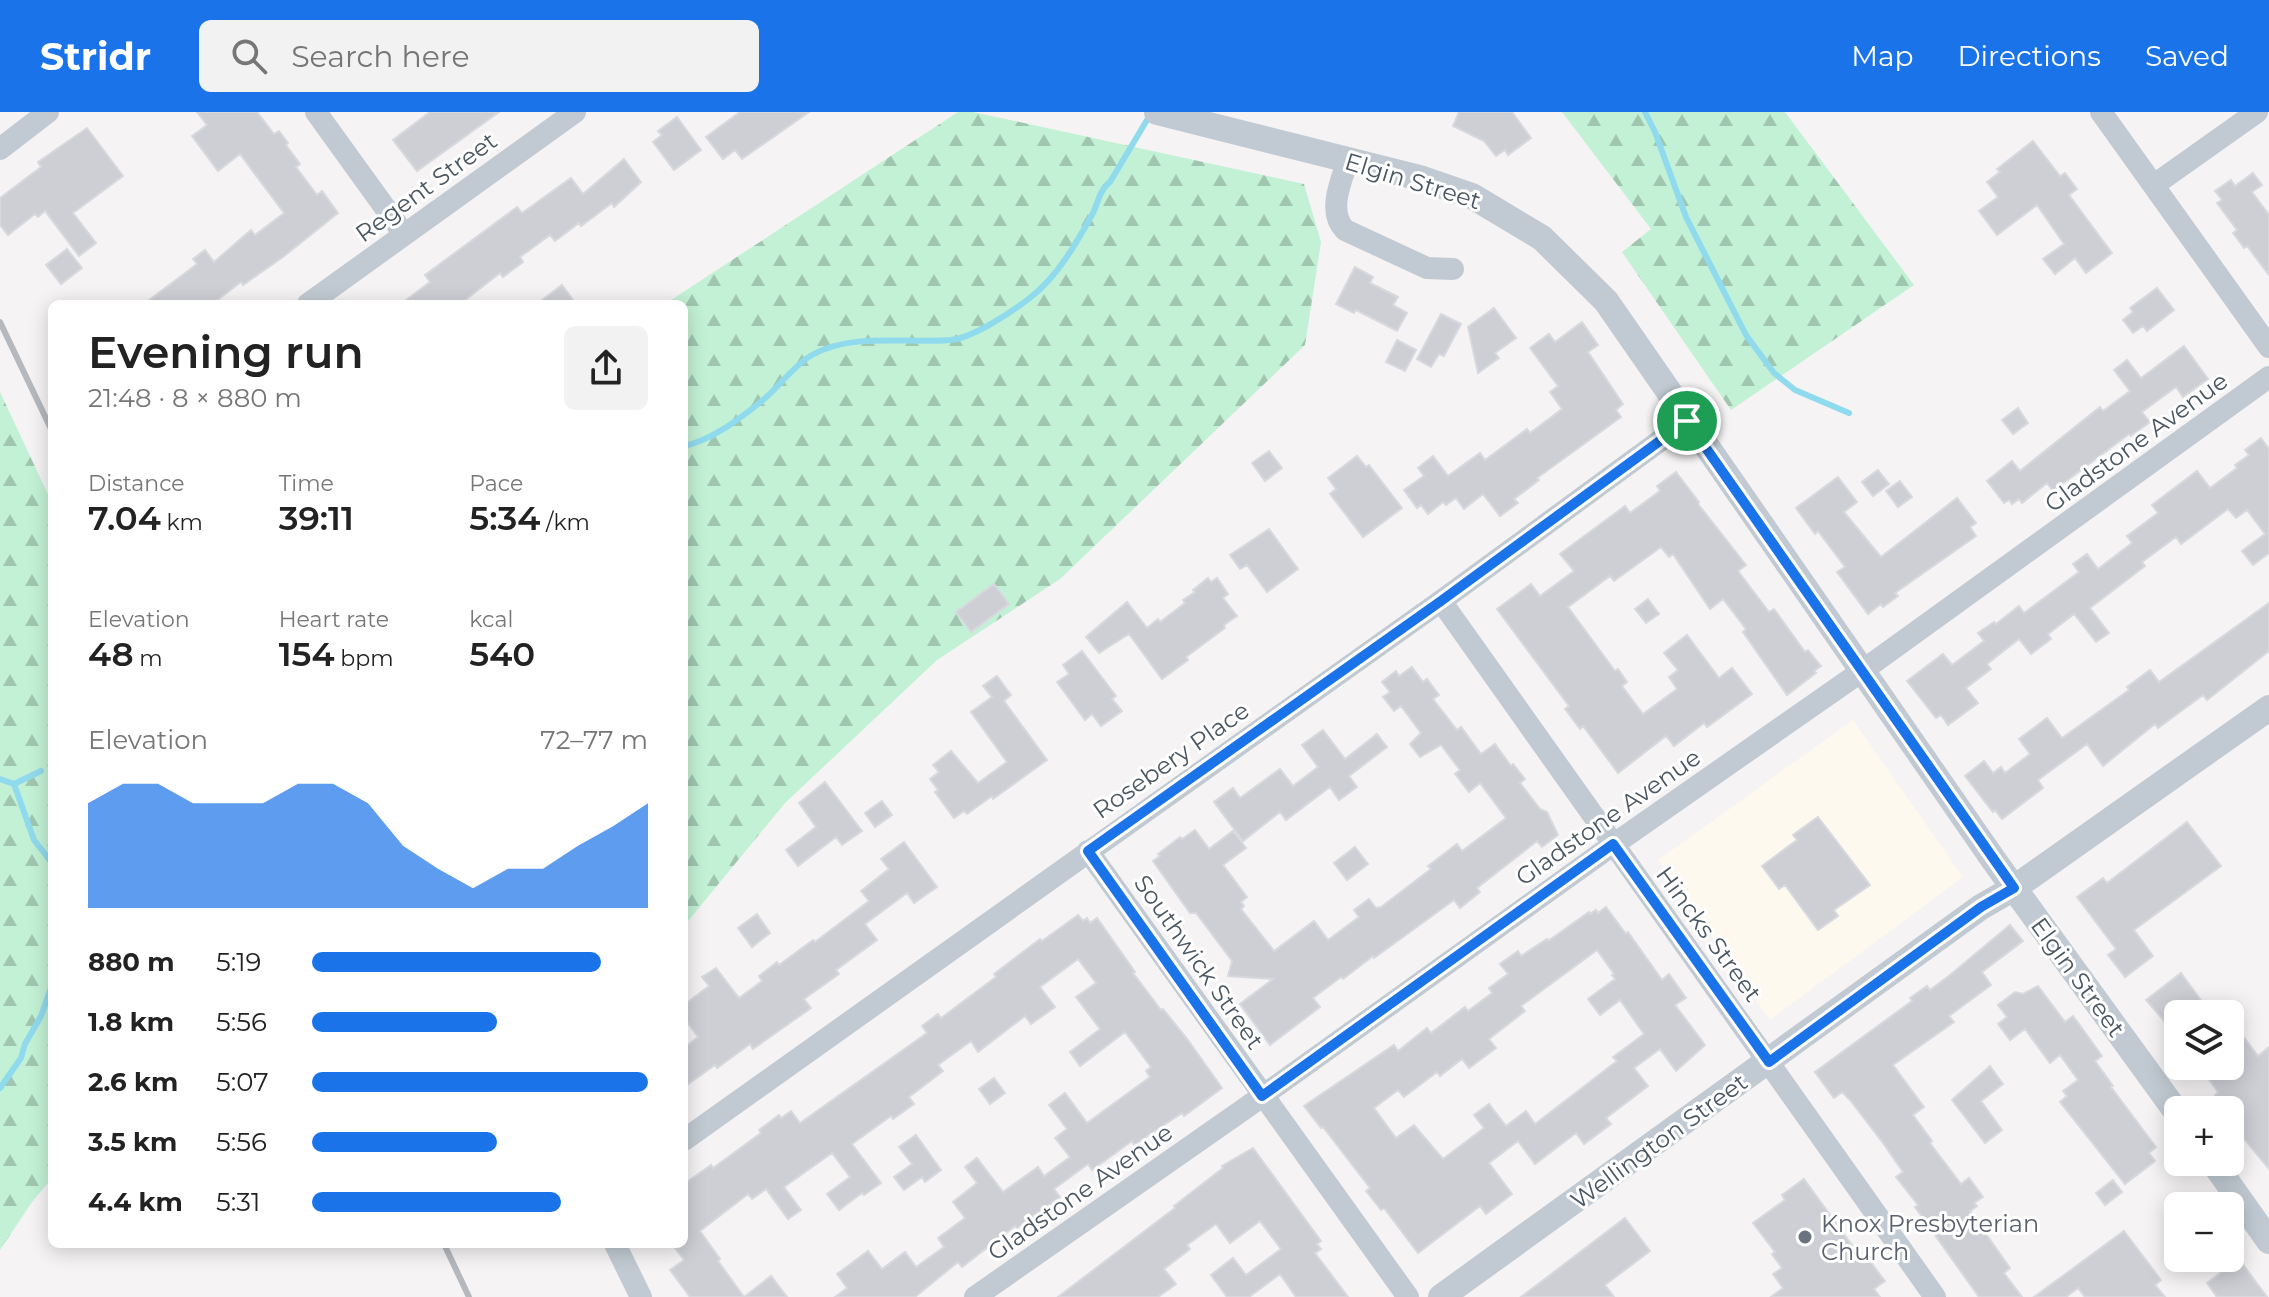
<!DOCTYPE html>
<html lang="en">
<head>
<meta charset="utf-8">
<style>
  body { margin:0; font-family:Montserrat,sans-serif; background:#f2f2f2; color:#222; height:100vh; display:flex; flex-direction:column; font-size:30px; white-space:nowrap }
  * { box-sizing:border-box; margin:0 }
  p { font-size:26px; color:#767676 }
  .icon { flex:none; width:44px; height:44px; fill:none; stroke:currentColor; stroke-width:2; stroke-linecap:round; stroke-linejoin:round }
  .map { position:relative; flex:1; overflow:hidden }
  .sheet { position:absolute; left:48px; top:188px; width:640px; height:948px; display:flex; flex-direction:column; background:#fff; border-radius:12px; box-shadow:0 4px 20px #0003 }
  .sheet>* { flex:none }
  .buttons { position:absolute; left:2164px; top:888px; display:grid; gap:16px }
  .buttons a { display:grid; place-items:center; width:80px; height:80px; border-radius:12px; background:#fff; box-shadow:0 4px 20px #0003; font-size:40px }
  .pin { position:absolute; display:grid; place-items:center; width:68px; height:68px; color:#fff; margin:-34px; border:4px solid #fff; border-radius:50%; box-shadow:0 2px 8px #0007 }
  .round { display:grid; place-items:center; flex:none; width:84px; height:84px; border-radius:12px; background:#f2f2f2 }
  .headline { display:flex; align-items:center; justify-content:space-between; height:136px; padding:0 40px }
  h1 { font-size:44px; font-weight:600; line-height:60px }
  .figures { display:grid; grid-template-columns:repeat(3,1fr); gap:12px; height:136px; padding:8px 40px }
  .figures div { display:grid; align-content:center }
  .figures b { font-size:34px; font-weight:600 }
  .figures small { font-size:22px; font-weight:400 }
  .figures p { font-size:22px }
  .chart { height:224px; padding:16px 40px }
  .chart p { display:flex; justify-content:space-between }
  .chart svg { width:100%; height:144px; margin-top:8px; fill:#1a73e8; opacity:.7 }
  ul { padding:0 40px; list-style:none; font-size:26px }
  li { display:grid; grid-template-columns:128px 96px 1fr; align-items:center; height:60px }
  li i { height:20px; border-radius:10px; background:#1a73e8 }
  header { display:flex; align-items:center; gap:48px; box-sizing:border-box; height:112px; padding:0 40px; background:#1a73e8; color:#fff }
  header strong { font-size:38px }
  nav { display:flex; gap:44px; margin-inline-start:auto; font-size:28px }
  .search { width:560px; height:72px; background:#f2f2f2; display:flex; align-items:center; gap:20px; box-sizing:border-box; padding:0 28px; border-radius:12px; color:#767676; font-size:30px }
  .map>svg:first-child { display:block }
</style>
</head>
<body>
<header>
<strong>Stridr</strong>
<div class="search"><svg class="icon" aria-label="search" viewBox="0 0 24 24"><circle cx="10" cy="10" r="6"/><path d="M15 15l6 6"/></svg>Search here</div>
<nav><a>Map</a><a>Directions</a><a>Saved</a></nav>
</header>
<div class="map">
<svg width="2269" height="1185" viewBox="0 0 2269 1185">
  <defs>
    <pattern id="forest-firs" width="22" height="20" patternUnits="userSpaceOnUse" patternTransform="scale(2)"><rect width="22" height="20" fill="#c3f1d5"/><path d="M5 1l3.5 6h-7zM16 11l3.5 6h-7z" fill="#a0c6b0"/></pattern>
  </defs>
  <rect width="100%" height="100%" fill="#f5f3f3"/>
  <path fill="#fdf9ef" d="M1853,608L1963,765L1770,908L1658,748Z"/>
  <path fill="url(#forest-firs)" d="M958,0H973L1304,72L1321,130L1305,233L1060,467L937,548L785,691L684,814V192H665Z
    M1562,0H1785L1914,173L1731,298L1622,140L1651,117Z
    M0,280L52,391V1066L32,1090L0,1138Z"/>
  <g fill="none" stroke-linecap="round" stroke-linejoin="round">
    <path stroke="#90daee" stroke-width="6" d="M1645,0L1655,20L1686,105L1746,223L1774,261L1795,278L1849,301
      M684,334C712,328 741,306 763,288C780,274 793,254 812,243C853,220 907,232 951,228C975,225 1013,199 1031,185C1058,164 1077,130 1093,101C1098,91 1100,77 1110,70L1150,3
      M0,667L14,672L41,659
      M14,672L34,728L52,751
      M0,976L21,946L25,932L41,904L52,873"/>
  </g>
  <path fill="#cdcfd5" stroke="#d7d9de" stroke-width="2" fill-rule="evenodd" d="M197,0H257L274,22L279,19L288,31L286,33L300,52L296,55L317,83L322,79L338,101L283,145L243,173L241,170L212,192H144L197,152L193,147L205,138L214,150L251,118L255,123L284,101L240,42L218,59L192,24L207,13Z
    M430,0H499L417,59L393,28Z
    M740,0H809L742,47L735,38L723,47L706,25Z
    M1459,0H1512L1531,26L1508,43L1505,38L1496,44L1484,29L1453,14Z
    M677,5L701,38L674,58L653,30L662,23L658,19Z
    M87,16L123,64L73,101L96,131L79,144L45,99L38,105L35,102L8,123L0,113V86L41,55L38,50Z
    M2033,29L2060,64L2065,61L2077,77L2069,83L2112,141L2086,161L2075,146L2055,162L2043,147L2064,132L2037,93L1997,123L1979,99L1998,85L1987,70L2000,60L1997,57Z
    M624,47L641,70L614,95L612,91L581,114L579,111L555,129L550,123L520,145L523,150L503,165L500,161L460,192H401L430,170L425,163L517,95L522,101L571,66L583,82Z
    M2253,61L2262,73L2252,80L2269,103V163L2247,134L2244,136L2233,121L2237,118L2217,91L2222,88L2215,79L2231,68L2235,74Z
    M67,137L82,156L61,172L46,153Z
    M1355,155L1373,165L1370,171L1398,185L1393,193L1407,201L1397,219L1356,198L1354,201L1336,192Z
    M562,173L576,192H537Z
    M2157,176L2174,198L2147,219L2143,214L2133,221L2123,208L2133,200L2130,196Z
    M1494,196L1516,226L1495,241L1499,246L1478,261L1468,215Z
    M1441,202L1461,212L1444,244L1439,242L1431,255L1417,247Z
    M1582,210L1598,233L1588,240L1623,292L1616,298L1621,305L1537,366L1539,368L1514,387L1518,391L1500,404L1483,382L1464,397L1456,386L1446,393L1443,390L1428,402L1421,393L1417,396L1404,378L1424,364L1418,356L1433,344L1448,364L1480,341L1485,348L1527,317L1530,321L1562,297L1550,280L1558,274L1530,236L1549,222L1555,230Z
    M1397,228L1416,238L1405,259L1386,250Z
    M2184,234L2208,267L2183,285L2176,275L2142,300L2150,310L2131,324L2129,322L2053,379L2047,371L2022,391L2019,387L2012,392L2009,388L2004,391L1987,369L2012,349L2020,359L2100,295L2103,299L2130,279L2114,258L2127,248L2141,266Z
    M2018,296L2028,311L2013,322L2002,308Z
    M2261,326L2269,337V441L2253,453L2242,439L2265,422L2247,398L2236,406L2228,397L2181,432L2176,425L2142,450L2145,454L2090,496L2109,521L2096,530L2074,502L2048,522L2051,527L2031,542L2019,527L1987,552L1991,557L1966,576L1978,591L1948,613L1941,603L1936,606L1907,569L1943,542L1952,553L1984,529L1978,521L1994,510L1996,512L2019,494L2024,501L2079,460L2073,452L2087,442L2098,457L2132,431L2127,424L2158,401L2152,393L2197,359L2210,376L2237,356L2235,353L2249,343L2245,338Z
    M1269,339L1282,356L1265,369L1252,351Z
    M1357,344L1366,355L1369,353L1402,396L1363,425L1330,382L1336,377L1328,366Z
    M1878,358L1889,372L1873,384L1862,370Z
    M1676,360L1699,390L1698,392L1746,453L1738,459L1769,500L1774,497L1805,540L1808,538L1821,554L1814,559L1816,561L1787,583L1743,520L1746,517L1723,487L1710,497L1673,442L1669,445L1661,435L1614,469L1610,464L1568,495L1615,559L1618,557L1627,570L1622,574L1643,602L1677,577L1669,565L1678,558L1664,541L1687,523L1719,566L1732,556L1752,582L1707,615L1704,611L1674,634L1666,624L1618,661L1583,614L1580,617L1565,597L1569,594L1497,497L1531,472L1540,484L1574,459L1560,442L1625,394L1630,401L1660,379L1657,374Z
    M1838,365L1857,390L1844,400L1881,445L1957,386L1976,411L1970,415L1976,424L1895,481L1898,484L1883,495L1881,492L1868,502L1837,460L1845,455L1818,419L1815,422L1796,396Z
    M1900,369L1912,385L1898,395L1886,379Z
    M1269,417L1298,457L1267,480L1247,453L1240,457L1230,443Z
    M1208,466L1211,470L1217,466L1228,482L1223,486L1237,504L1224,513L1225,516L1186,545L1188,548L1162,567L1129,522L1099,541L1086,525L1127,490L1147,516L1158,507L1160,510L1185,491L1183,488L1195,480L1193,478Z
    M994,472L1009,492L971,520L956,500Z
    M1648,487L1659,502L1646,511L1635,497Z
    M2269,491V539L2207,588L2203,583L2158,616L2155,612L2103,654L2087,632L2038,668L2043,676L2002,707L1995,698L1993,700L1965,664L1984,649L1993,661L2001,655L2005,661L2030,642L2019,627L2047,606L2062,626L2129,578L2127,575L2150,558L2159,570Z
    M1082,539L1116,584L1112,587L1122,599L1101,614L1092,602L1085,608L1057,570L1069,562L1063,553Z
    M1412,555L1423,570L1427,567L1439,583L1433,587L1457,618L1461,615L1481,642L1495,632L1511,654L1513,652L1525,667L1520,671L1540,697L1547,700L1558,723L1542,735L1537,729L1477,776L1480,780L1460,796L1454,788L1374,846L1373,844L1343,867L1341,865L1313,886L1320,895L1270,933L1240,892L1273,867L1228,864L1232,849L1196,801H1190L1153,749L1160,744L1158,742L1180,725L1182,727L1195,718L1209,737L1233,719L1246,736L1223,753L1247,785L1241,790L1244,794L1241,797L1274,839L1314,809L1328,828L1359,805L1354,798L1369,787L1376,796L1381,795L1431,757L1428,754L1457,732L1462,739L1506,706L1480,671L1469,680L1455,662L1460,658L1441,633L1420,645L1410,632L1421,621L1401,594L1394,599L1383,585L1390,580L1382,570L1396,559L1399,564Z
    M997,564L1011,583L1004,589L1047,648L993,687L992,684L967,702L964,699L954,706L935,680L938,678L930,667L939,660L933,653L951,639L978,671L1007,650L971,600L992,585L983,574Z
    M1323,618L1345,647L1377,622L1387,635L1349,664L1357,675L1339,688L1330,675L1286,708L1280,700L1243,729L1214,690L1233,676L1240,686L1280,657L1293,674L1318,655L1302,633Z
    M825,670L862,719L842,733L836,725L798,754L786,738L816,715L799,691Z
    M882,689L892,703L875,715L865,701Z
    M1818,705L1870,773L1834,798L1838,804L1818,818L1785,773L1779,777L1762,754L1797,728L1793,723Z
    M2187,710L2221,754L2134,818L2153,844L2125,865L2108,843L2116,837L2077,785L2103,766L2107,771Z
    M904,730L937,775L914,791L907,781L865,812L877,828L836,858L839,862L804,887L811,896L753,937L750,932L717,956L715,953L684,975V936L698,925L684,906V893L709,874L702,865L716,856L739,886L762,869L759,864L777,850L779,853L813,828L815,830L869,789L861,779L889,757L881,747Z
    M1355,735L1368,752L1347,768L1334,751Z
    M1606,795L1626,822L1628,820L1662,868L1669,862L1686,886L1675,893L1705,933L1676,959L1660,937L1634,956L1648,974L1606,1006L1611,1012L1584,1032L1576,1021L1535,1052L1518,1029L1489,1051L1512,1082L1486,1102L1480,1094L1418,1141L1384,1096L1381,1098L1366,1079L1370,1076L1323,1015L1321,1016L1304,994L1394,933L1398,939L1427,916L1431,921L1465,895L1468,899L1492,881L1489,876L1508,862L1500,852L1518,839L1521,844L1547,827L1548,829L1589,800L1590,802L1596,798L1598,801ZM1597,838L1614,862L1612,863L1615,867L1588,887L1600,903L1620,888L1644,922L1613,945L1617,949L1535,1012L1526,999L1506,1014L1489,992L1474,1003L1484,1016L1443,1047L1414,1013L1396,1026L1374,996L1398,978L1404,985L1437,960L1440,964L1462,947L1469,956L1496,936L1489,927L1525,899L1521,894Z
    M757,802L770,821L752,835L738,816Z
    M1078,803L1083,809L1087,806L1090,811L1097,806L1135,860L1133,861L1161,898L1163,897L1188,928L1222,976L1184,1004L1182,1001L1134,1033L1132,1029L1092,1058L1088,1052L1054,1077L1060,1085L1017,1116L1015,1114L962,1155L958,1150L915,1185H835L847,1176L837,1162L868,1139L882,1157L905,1140L916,1155L944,1135L938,1126L965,1106L953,1090L977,1071L965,1055L977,1046L1003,1080L1038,1055L1044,1064L1070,1045L1055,1026L1067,1017L1049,993L1065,981L1087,1011L1150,965L1146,959L1151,955L1125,920L1080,954L1070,940L1100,917L1076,885L1096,871L1078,847L1040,875L1055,895L1031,912L1025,904L978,940L971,929L938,953L943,959L909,985L914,992L893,1007L891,1004L852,1032L881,1071L864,1083L862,1081L839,1098L827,1082L850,1065L832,1041L784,1075L801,1098L788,1107L766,1077L752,1087L748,1082L700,1119L720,1147L718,1149L744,1185L771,1164L787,1185H690L670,1158L684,1148L672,1132H684V1072L711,1053L713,1056L761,1021L759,1018L779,1003L781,1006L791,999L800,1011L927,921L922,914L938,902L941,906L996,865L994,862L1040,827L1042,829Z
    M2010,813L2023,829L1982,860L1991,873L1949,904L1954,910L1893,953L1924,995L1913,1003L1932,1029L1930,1031L1961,1072L1969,1066L1983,1085L1974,1091L1977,1094L1970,1099L2010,1156L2004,1161L2022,1185H1979L1915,1095L1918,1093L1896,1065L1903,1060L1883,1031L1850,988L1842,980L1834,986L1815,960L1912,889L1910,886L1927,874L1930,878L1950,863Z
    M2181,861L2211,902H2178V925L2146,888Z
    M2038,874L2065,910L2073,904L2087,923L2102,944L2095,949L2113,974L2111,975L2156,1035L2149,1041L2155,1049L2125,1072L2060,990L2067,984L2063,979L2078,968L2060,943L2050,951L2025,917L2010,928L1998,912L2007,905L1998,893L2015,880L2023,882Z
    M2240,920L2258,944L2269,935V1057L2230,1010V998H2221L2216,991L2215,983L2218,980L2199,954H2230V927Z
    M1990,954L2003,972L1981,989L2002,1018L1985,1031L1952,988Z
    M994,966L1005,981L990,992L979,977Z
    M916,1023L941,1058L925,1070L922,1065L904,1078L894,1065L912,1052L899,1035Z
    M1253,1036L1321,1129L1317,1132L1321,1137L1315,1141L1348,1185H1296L1280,1162L1249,1185H1227L1211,1163L1233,1146L1246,1163L1281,1137L1260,1109L1230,1131L1216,1112L1187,1133L1190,1137L1164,1157L1176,1172L1158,1185H1058L1175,1096L1174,1094L1223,1056L1222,1054Z
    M1804,1067L1865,1151L1869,1148L1885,1169L1874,1177L1880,1185H1771L1783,1176L1773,1162L1782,1156L1772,1142L1775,1140L1753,1111L1785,1088L1782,1083Z
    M2113,1068L2122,1080L2105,1093L2096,1081Z
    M1625,1106L1650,1139L1605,1173L1614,1185H1521Z
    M2124,1119L2161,1168L2155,1173L2165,1185H2085L2078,1176L2066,1185H2034Z
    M2239,1147L2267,1185H2217L2207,1171Z"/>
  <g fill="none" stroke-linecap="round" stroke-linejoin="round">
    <path stroke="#c1cad2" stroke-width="22" d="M316,0L404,122
      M2101,0L2269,235
      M0,37L48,0
      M1348,48C1341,69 1327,100 1345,118L1427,156L1453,157
      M2154,73L2257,0
      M308,192L575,0
      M1441,489L1935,1185
      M1088,739L1408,1185
      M684,1028L1441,489L1687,309
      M615,1132L641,1185
      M975,1185L1247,995L1600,742L1862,559L2269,265"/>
    <path stroke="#c1cad2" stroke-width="26" d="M1157,0L1420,66L1472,84L1542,126L1606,189L1995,750L2178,1002
      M2213,1050L2269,1129
      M1441,1185L1981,795L2014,776L2269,596"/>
    <path stroke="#b5b8bd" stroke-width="6" d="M0,210L52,319
      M444,1132L469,1185"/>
  </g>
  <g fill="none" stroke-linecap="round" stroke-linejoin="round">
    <defs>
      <path id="route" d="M1687,309L2014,776L1981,795L1769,950L1613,732L1262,984L1088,739L1441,489Z"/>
    </defs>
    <use href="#route" stroke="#fff" stroke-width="16"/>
    <use href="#route" stroke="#1a73e8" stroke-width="10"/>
  </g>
  <circle fill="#6b7280" stroke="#fff" stroke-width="3" cx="1805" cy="1125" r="8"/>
  <g text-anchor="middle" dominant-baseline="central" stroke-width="6" stroke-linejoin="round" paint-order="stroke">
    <g font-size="24" fill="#4a5661" stroke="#fff">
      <text transform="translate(1413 69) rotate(17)">Elgin Street</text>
      <text transform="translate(426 75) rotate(-36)">Regent Street</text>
      <text transform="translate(2136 330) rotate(-36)">Gladstone Avenue</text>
      <text transform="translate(1171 648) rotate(-35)">Rosebery Place</text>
      <text transform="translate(1608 705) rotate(-35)">Gladstone Avenue</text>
      <text transform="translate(1709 822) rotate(54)">Hincks Street</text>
      <text transform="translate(1199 850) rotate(55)">Southwick Street</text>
      <text transform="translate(2078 865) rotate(54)">Elgin Street</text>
      <text transform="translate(1659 1029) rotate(-36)">Wellington Street</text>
      <text transform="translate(1080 1080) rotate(-35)">Gladstone Avenue</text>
    </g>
    <g font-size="24" fill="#5b616d" stroke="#fff" text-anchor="start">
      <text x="1821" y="1111">Knox Presbyterian<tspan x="1821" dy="28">Church</tspan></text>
    </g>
  </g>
</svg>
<div class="buttons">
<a><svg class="icon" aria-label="layers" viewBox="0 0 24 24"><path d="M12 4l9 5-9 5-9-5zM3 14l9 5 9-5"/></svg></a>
<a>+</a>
<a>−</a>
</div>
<div class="pin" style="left:1687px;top:309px;background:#1e9e55"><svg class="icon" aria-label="arrive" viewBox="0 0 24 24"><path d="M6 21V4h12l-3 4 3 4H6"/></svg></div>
<section class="sheet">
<div class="headline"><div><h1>Evening run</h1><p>21:48 · 8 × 880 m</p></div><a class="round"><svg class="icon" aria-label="share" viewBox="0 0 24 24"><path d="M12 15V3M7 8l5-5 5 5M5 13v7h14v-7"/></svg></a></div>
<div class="figures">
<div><p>Distance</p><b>7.04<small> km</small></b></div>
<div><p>Time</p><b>39:11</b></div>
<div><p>Pace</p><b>5:34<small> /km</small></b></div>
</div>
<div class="figures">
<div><p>Elevation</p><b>48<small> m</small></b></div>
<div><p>Heart rate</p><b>154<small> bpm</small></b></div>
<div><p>kcal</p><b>540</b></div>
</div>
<div class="chart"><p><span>Elevation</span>72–77 m</p>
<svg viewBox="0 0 160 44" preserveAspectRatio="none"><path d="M0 44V12L10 6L20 6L30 12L40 12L50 12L60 6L70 6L80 12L90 25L100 32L110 38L120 32L130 32L140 25L150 19L160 12V44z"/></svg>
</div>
<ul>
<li><b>880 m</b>5:19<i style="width:86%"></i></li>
<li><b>1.8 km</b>5:56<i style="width:55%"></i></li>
<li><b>2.6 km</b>5:07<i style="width:100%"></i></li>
<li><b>3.5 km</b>5:56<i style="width:55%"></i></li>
<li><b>4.4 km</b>5:31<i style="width:74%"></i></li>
</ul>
</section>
</div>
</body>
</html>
